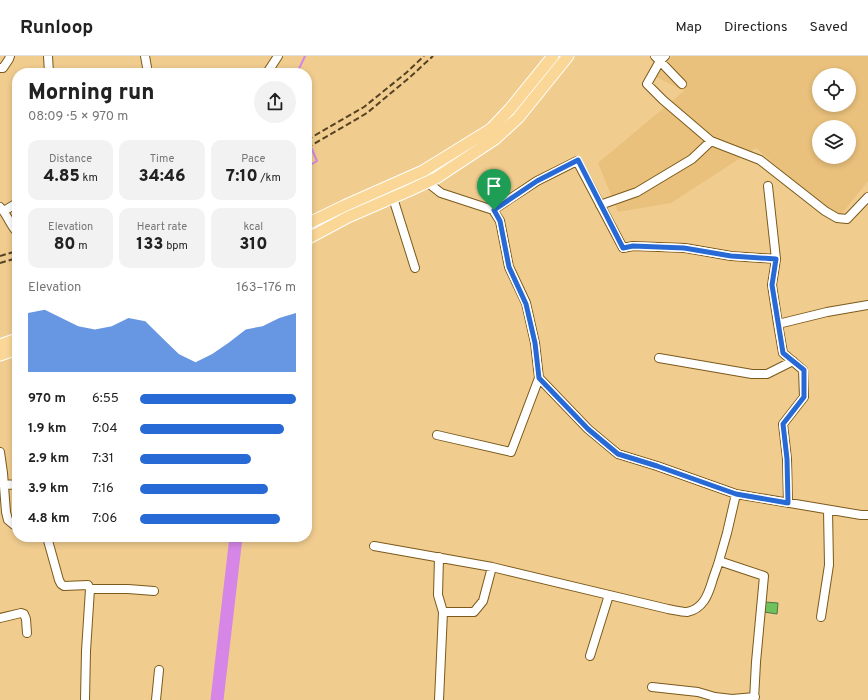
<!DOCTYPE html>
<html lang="en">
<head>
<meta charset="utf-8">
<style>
  body { margin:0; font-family:Overpass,sans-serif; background:#f2f2f2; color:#222; height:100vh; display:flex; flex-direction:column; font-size:15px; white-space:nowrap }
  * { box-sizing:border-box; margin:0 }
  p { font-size:13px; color:#767676 }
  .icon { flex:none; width:22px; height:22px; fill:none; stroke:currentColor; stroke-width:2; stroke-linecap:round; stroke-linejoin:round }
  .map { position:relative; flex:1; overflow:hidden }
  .side { position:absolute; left:12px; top:12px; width:300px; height:474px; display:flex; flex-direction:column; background:#fff; border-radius:16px; box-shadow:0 2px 6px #0003 }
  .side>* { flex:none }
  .buttons { position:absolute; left:812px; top:12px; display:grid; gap:8px }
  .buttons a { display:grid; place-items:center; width:44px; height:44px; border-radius:50%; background:#fff; box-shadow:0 2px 6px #0003; font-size:20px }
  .pin { position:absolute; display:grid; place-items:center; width:34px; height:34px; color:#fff; margin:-41px -17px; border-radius:50% 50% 50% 0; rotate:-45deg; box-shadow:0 0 4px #0007 }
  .pin .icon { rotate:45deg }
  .round { display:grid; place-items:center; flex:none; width:42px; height:42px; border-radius:21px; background:#f2f2f2 }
  .headline { display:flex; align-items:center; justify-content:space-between; height:68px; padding:0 16px }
  h1 { font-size:22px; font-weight:800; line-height:30px }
  .figures { display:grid; grid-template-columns:repeat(3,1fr); gap:6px; height:68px; padding:4px 16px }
  .figures div { display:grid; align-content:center; border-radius:10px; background:#f2f2f2; text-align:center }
  .figures b { font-size:17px; font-weight:800 }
  .figures small { font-size:11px; font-weight:400 }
  .figures p { font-size:11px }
  .chart { height:112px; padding:8px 16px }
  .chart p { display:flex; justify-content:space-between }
  .chart svg { width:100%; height:72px; margin-top:4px; fill:#276ad6; opacity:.7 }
  ul { padding:0 16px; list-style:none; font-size:13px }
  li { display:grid; grid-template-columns:64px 48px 1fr; align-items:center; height:30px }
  li i { height:10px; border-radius:5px; background:#276ad6 }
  header { display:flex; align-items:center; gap:24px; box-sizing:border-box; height:56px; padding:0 20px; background:#fff; border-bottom:1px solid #e0e0e0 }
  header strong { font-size:19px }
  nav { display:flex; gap:22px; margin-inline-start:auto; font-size:14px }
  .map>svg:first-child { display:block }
</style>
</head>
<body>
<header>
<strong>Runloop</strong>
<nav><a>Map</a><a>Directions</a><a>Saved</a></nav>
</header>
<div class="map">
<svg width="868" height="644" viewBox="0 0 868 644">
  <rect width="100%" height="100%" fill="#f0cc8f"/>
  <path fill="#eac17c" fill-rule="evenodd" d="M672,0H868V125L837,164L756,92L671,147L618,156L598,107L684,35L656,21ZM819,19H849V49H819ZM819,71H849V101H819Z"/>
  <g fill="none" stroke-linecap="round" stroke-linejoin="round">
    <path stroke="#d586e7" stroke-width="2" d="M297,17L305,0
      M307,82L317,105L307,111"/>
    <path stroke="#d586e7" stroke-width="13" d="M217,644L236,481"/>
  </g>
  <path fill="#6fc15c" stroke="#4e7745" d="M765,546L778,547L777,558L764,556Z"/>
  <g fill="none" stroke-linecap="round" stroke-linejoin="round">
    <defs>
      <path id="minor" d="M48,0L49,17
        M145,0L148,17
        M655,0L682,28
        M665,0L660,5L647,28L663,44L711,85L760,104L825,155L837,162L847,163L868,141
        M0,12H3L9,3L10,0
        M267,17L278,0
        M426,121L432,130L441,137L493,154L500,165L509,211L526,247L535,287L539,322L588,373L618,398L657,410L736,438L861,459H868
        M768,130L776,203
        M393,142L415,212
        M600,149L637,136L692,103L711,85
        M0,151C7,158 10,169 17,176
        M493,154L537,125L577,105L623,192L633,190L685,192L731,200L776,203L772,229L778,268L827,256L868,249
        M4,155L17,147
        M778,268L783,297L803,314L804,341L783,368L787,403L788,447
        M659,302L752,318H767L793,305
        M437,379L511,396L539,322
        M0,396L3,417L6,456L8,464L14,469H17
        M4,428L17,429
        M736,438L727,477L719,505L764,520L756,606L754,644
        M47,481L59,524L61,528L64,530L88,529L90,533L86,595L85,644
        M374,490L492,511L668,553C674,554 681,556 687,556C703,553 708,539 712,526C714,519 717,512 719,505
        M90,533H128L154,535
        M443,556H474L483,545L492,511
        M821,561L829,509L828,454
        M0,562L21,557L24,558L26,563L27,577
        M590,600L609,539
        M652,631L698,636L715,641L732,643L755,641
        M156,644L159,614
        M439,644L443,556L438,539L439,501"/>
      <path id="major" d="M307,168L344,150L423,115L491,73L510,53L553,0
        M307,183L348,161L408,135L436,122L495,83L518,62L568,0
        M0,289L17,283
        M0,299L17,293"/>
    </defs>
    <use href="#minor" stroke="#7b5a1b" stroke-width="10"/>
    <use href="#major" stroke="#fff" stroke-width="13"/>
    <use href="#minor" stroke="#fff" stroke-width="8"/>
    <use href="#major" stroke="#fad797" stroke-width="11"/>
    <path stroke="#554222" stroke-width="2" stroke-dasharray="6 3" stroke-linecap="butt" d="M307,84L364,51L406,17L424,0
      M307,92L367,57L409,22L433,0
      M0,200L17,195
      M0,207L17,202"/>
  </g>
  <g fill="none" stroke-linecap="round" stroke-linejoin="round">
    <defs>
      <path id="route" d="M578,104L623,192L633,190L684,192L731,200L776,203L772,229L783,297L804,314V341L783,368L787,403L788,447L736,438L657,410L618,398L588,373L539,322L535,287L526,248L509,211L500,165L494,154L537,125Z"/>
    </defs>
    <use href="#route" stroke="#fff" stroke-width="8"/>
    <use href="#route" stroke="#276ad6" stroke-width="5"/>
  </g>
</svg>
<div class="buttons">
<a><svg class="icon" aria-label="locate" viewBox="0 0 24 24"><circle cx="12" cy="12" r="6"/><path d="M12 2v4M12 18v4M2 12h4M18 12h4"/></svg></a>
<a><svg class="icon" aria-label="layers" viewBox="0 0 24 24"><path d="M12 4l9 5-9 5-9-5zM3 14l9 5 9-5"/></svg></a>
</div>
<div class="pin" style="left:494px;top:154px;background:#1e9e55"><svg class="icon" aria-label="arrive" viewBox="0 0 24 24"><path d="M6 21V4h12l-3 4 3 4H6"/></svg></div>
<section class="side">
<div class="headline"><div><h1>Morning run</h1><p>08:09 · 5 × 970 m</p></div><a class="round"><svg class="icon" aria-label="share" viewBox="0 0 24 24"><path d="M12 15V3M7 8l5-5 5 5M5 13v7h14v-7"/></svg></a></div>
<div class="figures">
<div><p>Distance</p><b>4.85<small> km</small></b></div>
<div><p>Time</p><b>34:46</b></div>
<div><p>Pace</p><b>7:10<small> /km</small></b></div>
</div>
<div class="figures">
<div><p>Elevation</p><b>80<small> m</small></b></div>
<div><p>Heart rate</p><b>133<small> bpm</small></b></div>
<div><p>kcal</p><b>310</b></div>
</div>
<div class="chart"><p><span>Elevation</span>163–176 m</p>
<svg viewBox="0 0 160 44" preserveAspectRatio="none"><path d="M0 44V8L10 6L20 11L30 16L40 18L50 16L60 11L70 13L80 23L90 33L100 38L110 33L120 26L130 18L140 16L150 11L160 8V44z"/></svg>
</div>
<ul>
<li><b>970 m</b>6:55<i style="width:100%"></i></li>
<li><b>1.9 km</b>7:04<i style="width:92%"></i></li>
<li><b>2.9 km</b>7:31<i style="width:71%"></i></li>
<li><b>3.9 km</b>7:16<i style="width:82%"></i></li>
<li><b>4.8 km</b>7:06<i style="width:90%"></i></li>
</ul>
</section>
</div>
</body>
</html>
